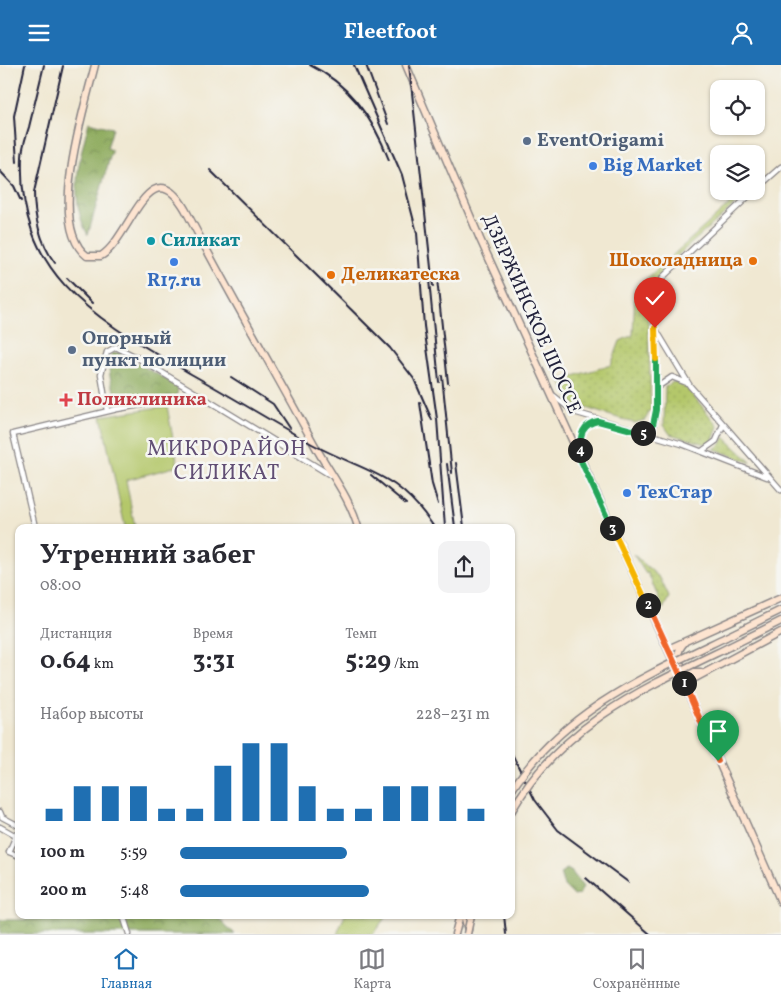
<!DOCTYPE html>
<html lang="ru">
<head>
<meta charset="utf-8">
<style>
  body { margin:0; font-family:Vollkorn,serif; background:#f2f2f3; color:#2b2b33; height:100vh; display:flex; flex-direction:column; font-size:19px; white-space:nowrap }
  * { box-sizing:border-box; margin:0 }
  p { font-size:16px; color:#7c7c81 }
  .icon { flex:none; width:28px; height:28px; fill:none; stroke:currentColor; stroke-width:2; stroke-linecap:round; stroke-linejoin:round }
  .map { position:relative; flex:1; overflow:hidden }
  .drawer { position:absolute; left:15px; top:459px; width:500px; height:395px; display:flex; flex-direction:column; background:#fff; border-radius:10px; box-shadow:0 1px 4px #0004 }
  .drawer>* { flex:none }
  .buttons { position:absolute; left:710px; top:15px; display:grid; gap:10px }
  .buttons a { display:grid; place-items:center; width:55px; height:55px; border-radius:10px; background:#fff; box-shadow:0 1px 4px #0004; font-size:25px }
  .pin { position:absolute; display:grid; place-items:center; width:42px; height:42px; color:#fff; margin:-51px -21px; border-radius:50% 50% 50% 0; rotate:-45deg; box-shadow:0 0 5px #0007 }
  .pin .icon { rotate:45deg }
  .km { position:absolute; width:25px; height:25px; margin:-12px; border-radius:50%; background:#222; color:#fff; font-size:14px; line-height:25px; text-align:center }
  .round { display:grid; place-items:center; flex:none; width:52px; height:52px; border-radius:10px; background:#f2f2f3 }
  .overview { display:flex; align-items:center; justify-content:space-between; height:85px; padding:0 25px }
  h1 { font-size:28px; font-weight:700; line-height:38px }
  .stats { display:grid; grid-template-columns:repeat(3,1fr); gap:8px; height:85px; padding:5px 25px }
  .stats div { display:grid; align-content:center }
  .stats b { font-size:25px; font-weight:700 }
  .stats small { font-size:14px; font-weight:400 }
  .stats p { font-size:14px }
  .chart { height:140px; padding:10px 25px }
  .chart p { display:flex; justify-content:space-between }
  .chart svg { width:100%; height:90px; margin-top:5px; stroke:#1f6fb2; stroke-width:6 }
  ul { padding:0 25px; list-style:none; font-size:16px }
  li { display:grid; grid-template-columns:80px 60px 1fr; align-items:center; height:38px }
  li i { height:12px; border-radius:6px; background:#1f6fb2 }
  header { display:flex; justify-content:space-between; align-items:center; height:65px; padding:0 25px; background:#1f6fb2; color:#fff; font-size:22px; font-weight:700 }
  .menu { display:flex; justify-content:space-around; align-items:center; height:70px; border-top:1px solid #e1e1e2; background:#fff; font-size:14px; color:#7c7c81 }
  .menu a { display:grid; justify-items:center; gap:2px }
  .menu .selected { color:#1f6fb2 }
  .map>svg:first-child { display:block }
</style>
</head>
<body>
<header><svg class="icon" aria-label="menu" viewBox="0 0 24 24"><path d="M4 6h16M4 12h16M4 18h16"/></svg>Fleetfoot<svg class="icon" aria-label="person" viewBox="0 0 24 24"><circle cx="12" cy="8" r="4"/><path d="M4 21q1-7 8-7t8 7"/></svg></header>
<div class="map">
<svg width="781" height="869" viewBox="0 0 781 869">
  <defs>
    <pattern id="grass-dots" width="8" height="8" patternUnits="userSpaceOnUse" patternTransform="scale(1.25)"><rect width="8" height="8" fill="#b4c76b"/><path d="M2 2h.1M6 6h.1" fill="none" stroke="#9aab5e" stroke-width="1.8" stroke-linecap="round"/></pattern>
    <pattern id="forest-crowns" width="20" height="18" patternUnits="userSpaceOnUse" patternTransform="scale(1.25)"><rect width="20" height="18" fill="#8fac5f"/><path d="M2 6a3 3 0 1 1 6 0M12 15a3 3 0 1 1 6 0" fill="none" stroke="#748c50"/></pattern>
  </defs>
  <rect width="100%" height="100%" fill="#f6f6f2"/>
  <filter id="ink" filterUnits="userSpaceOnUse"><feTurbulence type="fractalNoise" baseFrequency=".02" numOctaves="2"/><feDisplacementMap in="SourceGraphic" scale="10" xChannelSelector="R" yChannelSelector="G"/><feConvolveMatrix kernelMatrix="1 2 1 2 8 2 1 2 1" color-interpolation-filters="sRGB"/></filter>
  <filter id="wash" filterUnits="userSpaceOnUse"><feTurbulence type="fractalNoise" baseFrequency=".0096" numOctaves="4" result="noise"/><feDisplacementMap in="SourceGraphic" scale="20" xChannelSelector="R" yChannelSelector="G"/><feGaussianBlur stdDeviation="1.12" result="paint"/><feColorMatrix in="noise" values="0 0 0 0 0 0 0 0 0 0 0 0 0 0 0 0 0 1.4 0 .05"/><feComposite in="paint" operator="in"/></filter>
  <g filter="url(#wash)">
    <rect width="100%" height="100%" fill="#f0e8d2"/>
    <path fill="url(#grass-dots)" stroke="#6b7453" d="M744,126H750L666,201L653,222L648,246L651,344L645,355L634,358L573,339L560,315L611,300L620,276L633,270L635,224Z
      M673,317L683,318L718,361L713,376L705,379L670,369L664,360L665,322Z
      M724,372L752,398L714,384L721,379Z
      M633,489L660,513L669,532L663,544L648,508L646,509Z"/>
    <path fill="url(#forest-crowns)" stroke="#58674d" d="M89,57L113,63L107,83L112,85L88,170C68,134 79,95 89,57Z
      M112,288H119L178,321L177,331L123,339C113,330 104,299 112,288Z
      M567,804L572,807L583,822L579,830L574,831L564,821L560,808Z
      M94,850H121L128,857L134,850H215L235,869H0V855L92,854Z"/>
    <path fill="#b4c76b" stroke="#6b7453" d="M167,341L178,401L126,415L135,462H125L101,351Z
      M345,850H387L373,869H337Z"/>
  </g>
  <g filter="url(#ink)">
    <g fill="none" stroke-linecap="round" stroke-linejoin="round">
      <defs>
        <path id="street" d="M756,124L781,102
          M754,126L663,212L655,236V263L690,321L781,425
          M656,323L672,312L687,318
          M554,331L574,347L682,379L767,412
          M107,346L101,309L107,287L116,282L138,293L332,411
          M651,370L657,345L656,267
          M702,386L716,376L723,360
          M581,390C580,375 580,360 597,356
          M35,462L13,369L117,344L199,330
          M0,747L2,752L19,761
          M0,762L16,771L9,787L19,791
          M123,850L129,869"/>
        <path id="secondary" d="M95,0C85,41 46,160 87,191H101C131,173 149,83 185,144C226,223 271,300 314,379C329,407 349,431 358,462
          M406,0L480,174L693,639L781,837
          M726,572L781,545
          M684,578C675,587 677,600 688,607H700
          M731,581L781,556
          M668,584L781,533
          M684,619L781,567
          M464,850L468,865
          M455,869L460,850"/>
      </defs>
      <use href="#street" stroke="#898586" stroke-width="7"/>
      <use href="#secondary" stroke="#898586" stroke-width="9"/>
      <use href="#street" stroke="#fff" stroke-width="4.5"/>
      <use href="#secondary" stroke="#fde4d0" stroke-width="6"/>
      <path stroke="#22223b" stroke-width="2" d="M44,0C39,21 34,42 29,62C26,72 22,82 22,92C17,214 99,255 191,309C232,332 271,356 312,379C366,408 397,406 434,462
        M310,0C349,19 374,55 389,95
        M354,0L402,110L417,168L424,261L437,354L445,462
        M366,0L388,59
        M409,0L433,221
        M17,97L14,51L25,0
        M210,105L390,283L414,314L432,355
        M0,106L14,121L21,136
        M55,198C40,178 34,151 34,127L63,1
        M67,213L92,238
        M437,214L448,318
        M429,215L439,317
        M442,311L452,408
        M231,312L273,339L289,363
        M420,338L432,419L438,439
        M456,398L464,462
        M447,399L455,462
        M371,410L406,439
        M511,687L535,735L558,765L628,817
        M586,813L650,869
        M504,850L506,869"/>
      <defs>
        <path id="secondary-bridge" d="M511,726C562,647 645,611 726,572
          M511,747C561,659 644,623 731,581
          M467,869L471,850"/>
      </defs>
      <use href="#secondary-bridge" stroke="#898586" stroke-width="9" stroke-linecap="butt"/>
      <use href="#secondary-bridge" stroke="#fde4d0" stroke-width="6"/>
    </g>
  </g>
  <g fill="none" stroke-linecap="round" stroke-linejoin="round" filter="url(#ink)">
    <defs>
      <path id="split-1" d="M684,618L718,696"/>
      <path id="split-2" d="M648,540L684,618"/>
      <path id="split-3" d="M612,463L648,540"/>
      <path id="split-4" d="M580,385L581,396L612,463"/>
      <path id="split-5" d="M580,385C580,370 582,359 598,356L643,368"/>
      <path id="split-6" d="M643,368L651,370L656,345V294"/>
      <path id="split-7" d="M655,263L656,294"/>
    </defs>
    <use href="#split-1" stroke="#fff" stroke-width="10"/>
    <use href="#split-2" stroke="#fff" stroke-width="10"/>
    <use href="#split-3" stroke="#fff" stroke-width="10"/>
    <use href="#split-4" stroke="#fff" stroke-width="10"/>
    <use href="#split-5" stroke="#fff" stroke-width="10"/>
    <use href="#split-6" stroke="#fff" stroke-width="10"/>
    <use href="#split-7" stroke="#fff" stroke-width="10"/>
    <use href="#split-1" stroke="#f0652b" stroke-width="6"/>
    <use href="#split-2" stroke="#f0652b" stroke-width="6"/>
    <use href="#split-3" stroke="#f5b400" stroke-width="6"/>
    <use href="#split-4" stroke="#22a559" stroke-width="6"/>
    <use href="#split-5" stroke="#22a559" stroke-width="6"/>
    <use href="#split-6" stroke="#22a559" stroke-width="6"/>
    <use href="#split-7" stroke="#f5b400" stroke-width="6"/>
  </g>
  <g fill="#5c6f8a" stroke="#f6f6f2" stroke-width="2">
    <circle cx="527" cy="76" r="5"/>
    <circle cx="72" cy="285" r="5"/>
  </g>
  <g fill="#3f7fe0" stroke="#f6f6f2" stroke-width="2">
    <circle cx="593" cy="101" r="5"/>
    <circle cx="174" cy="197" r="5"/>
    <circle cx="627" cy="428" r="5"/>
  </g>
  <circle fill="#0f9aa8" stroke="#f6f6f2" stroke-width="2" cx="151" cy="176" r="5"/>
  <g fill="#e8710a" stroke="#f6f6f2" stroke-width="2">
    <circle cx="753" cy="196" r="5"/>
    <circle cx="331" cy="210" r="5"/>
  </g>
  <path fill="#e0444e" stroke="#f6f6f2" stroke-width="2" d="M63.5 327.5h5v5h5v5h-5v5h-5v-5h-5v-5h5z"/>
  <g text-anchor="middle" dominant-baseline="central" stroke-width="5" stroke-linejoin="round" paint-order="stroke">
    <g font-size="19" font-weight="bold" fill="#4e5e75" stroke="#f6f6f2" text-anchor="start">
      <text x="537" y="76">EventOrigami</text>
      <text x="82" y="274">Опорный<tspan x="82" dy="22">пункт полиции</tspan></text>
    </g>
    <g font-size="19" font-weight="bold" fill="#366cbe" stroke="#f6f6f2" text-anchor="start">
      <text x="603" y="101">Big Market</text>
      <text x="174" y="216" text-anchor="middle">R17.ru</text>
      <text x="637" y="428">ТехСтар</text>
    </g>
    <g font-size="19" font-weight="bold" fill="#0d838f" stroke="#f6f6f2" text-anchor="start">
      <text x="161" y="176">Силикат</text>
    </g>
    <g font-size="19" font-weight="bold" fill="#c56008" stroke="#f6f6f2" text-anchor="end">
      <text x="743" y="196">Шоколадница</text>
      <text x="341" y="210" text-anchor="start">Деликатеска</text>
    </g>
    <g font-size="19" fill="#22223b" stroke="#f6f6f2">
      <text transform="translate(531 249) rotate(66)">ДЗЕРЖИНСКОЕ ШОССЕ</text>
    </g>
    <g font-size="19" font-weight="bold" fill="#be3a42" stroke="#f6f6f2" text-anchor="start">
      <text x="77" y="335">Поликлиника</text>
    </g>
    <g font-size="21" letter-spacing="1" fill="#614e74" stroke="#f6f6f2">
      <text x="227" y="384">МИКРОРАЙОН<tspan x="227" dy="24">СИЛИКАТ</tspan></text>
    </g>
  </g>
</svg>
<div class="buttons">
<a><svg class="icon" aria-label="locate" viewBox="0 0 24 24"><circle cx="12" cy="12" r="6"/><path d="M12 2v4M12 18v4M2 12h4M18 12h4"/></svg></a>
<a><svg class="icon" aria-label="layers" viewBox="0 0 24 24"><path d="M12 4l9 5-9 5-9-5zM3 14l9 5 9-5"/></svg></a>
</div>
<div class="pin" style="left:718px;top:696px;background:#1e9e55"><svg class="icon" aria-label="arrive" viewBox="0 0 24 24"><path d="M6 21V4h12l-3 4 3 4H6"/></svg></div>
<div class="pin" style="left:655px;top:263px;background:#d93025"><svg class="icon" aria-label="check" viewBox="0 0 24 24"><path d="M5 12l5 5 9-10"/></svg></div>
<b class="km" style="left:684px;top:618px">1</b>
<b class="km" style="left:648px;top:540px">2</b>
<b class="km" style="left:612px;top:463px">3</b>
<b class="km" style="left:580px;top:385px">4</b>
<b class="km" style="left:643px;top:368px">5</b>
<section class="drawer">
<div class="overview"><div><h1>Утренний забег</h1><p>08:00</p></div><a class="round"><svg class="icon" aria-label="share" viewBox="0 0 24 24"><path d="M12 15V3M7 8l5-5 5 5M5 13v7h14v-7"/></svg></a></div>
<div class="stats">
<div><p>Дистанция</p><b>0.64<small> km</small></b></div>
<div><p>Время</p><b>3:31</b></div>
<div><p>Темп</p><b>5:29<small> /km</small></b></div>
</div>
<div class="chart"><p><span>Набор высоты</span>228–231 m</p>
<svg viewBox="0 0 160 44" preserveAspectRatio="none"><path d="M5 44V38M15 44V27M25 44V27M35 44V27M45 44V38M55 44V38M65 44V17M75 44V6M85 44V6M95 44V27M105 44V38M115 44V38M125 44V27M135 44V27M145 44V27M155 44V38"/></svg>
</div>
<ul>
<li><b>100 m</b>5:59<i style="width:54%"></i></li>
<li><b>200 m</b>5:48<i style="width:61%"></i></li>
</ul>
</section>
</div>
<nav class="menu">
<a class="selected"><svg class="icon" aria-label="home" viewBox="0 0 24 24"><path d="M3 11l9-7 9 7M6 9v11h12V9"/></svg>Главная</a>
<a><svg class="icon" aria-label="map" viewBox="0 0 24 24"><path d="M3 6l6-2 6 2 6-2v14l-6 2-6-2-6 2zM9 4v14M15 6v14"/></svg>Карта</a>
<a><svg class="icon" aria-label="saved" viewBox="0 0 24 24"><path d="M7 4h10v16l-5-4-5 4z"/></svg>Сохранённые</a>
</nav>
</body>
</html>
